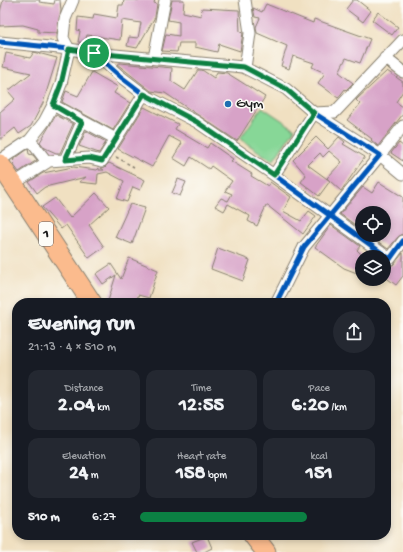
<!DOCTYPE html>
<html lang="en">
<head>
<meta charset="utf-8">
<style>
  body { margin:0; font-family:"Gochi Hand",sans-serif; background:#242831; color:#f1f3f6; height:100vh; display:flex; flex-direction:column; font-size:15px; white-space:nowrap }
  * { box-sizing:border-box; margin:0 }
  p { font-size:13px; color:#9ea1a6 }
  .icon { flex:none; width:22px; height:22px; fill:none; stroke:currentColor; stroke-width:2; stroke-linecap:round; stroke-linejoin:round }
  .map { position:relative; flex:1; overflow:hidden }
  .panel { position:absolute; left:12px; top:298px; width:379px; height:242px; display:flex; flex-direction:column; background:#171b24; border-radius:16px; box-shadow:0 2px 6px #0003 }
  .panel>* { flex:none }
  .fabs { position:absolute; left:355px; top:206px; display:grid; gap:8px }
  .fabs a { display:grid; place-items:center; width:36px; height:36px; border-radius:50%; background:#171b24; box-shadow:0 2px 6px #0003; font-size:20px }
  .pin { position:absolute; display:grid; place-items:center; width:34px; height:34px; color:#fff; margin:-17px; border:2px solid #fff; border-radius:50%; box-shadow:0 1px 4px #0007 }
  .round { display:grid; place-items:center; flex:none; width:42px; height:42px; border-radius:21px; background:#242831 }
  .overview { display:flex; align-items:center; justify-content:space-between; height:68px; padding:0 16px }
  h1 { font-size:22px; font-weight:800; line-height:30px }
  .figures { display:grid; grid-template-columns:repeat(3,1fr); gap:6px; height:68px; padding:4px 16px }
  .figures div { display:grid; align-content:center; border-radius:10px; background:#242831; text-align:center }
  .figures b { font-size:20px; font-weight:800 }
  .figures small { font-size:11px; font-weight:400 }
  .figures p { font-size:11px }
  ul { padding:0 16px; list-style:none; font-size:13px }
  li { display:grid; grid-template-columns:64px 48px 1fr; align-items:center; height:30px }
  li i { height:10px; border-radius:5px; background:#0b8043 }
  .map>svg:first-child { display:block }
</style>
</head>
<body>
<div class="map">
<svg width="403" height="552" viewBox="0 0 403 552">
  <rect width="100%" height="100%" fill="#fdfcf7"/>
  <filter id="ink" filterUnits="userSpaceOnUse"><feTurbulence type="fractalNoise" baseFrequency=".025" numOctaves="2"/><feDisplacementMap in="SourceGraphic" scale="8" xChannelSelector="R" yChannelSelector="G"/><feConvolveMatrix kernelMatrix="1 2 1 2 8 2 1 2 1" color-interpolation-filters="sRGB"/></filter>
  <filter id="wash" filterUnits="userSpaceOnUse"><feTurbulence type="fractalNoise" baseFrequency=".012" numOctaves="4" result="noise"/><feDisplacementMap in="SourceGraphic" scale="16" xChannelSelector="R" yChannelSelector="G"/><feGaussianBlur stdDeviation="0.9" result="paint"/><feColorMatrix in="noise" values="0 0 0 0 0 0 0 0 0 0 0 0 0 0 0 0 0 1.4 0 .05"/><feComposite in="paint" operator="in"/></filter>
  <g filter="url(#wash)">
    <rect width="100%" height="100%" fill="#f0e0c1"/>
    <path fill="#87d797" stroke="#527a5a" d="M262,107L295,129L273,161L240,139Z"/>
    <g id="blocks">
      <path fill="#d7a2c7" fill-rule="evenodd" d="M3,0H40L39,2L54,4L55,0H60L61,11L57,33L38,32V29L23,25L0,26V12Z
        M124,0H155L154,3L157,4L155,17L137,48L127,46L129,37L138,38L141,23L122,20L120,40L87,35L85,43L78,42L80,31L77,30L78,17L93,19L94,14L117,18L119,5H123Z
        M172,0H184L183,12L201,16L202,8L239,10L240,32L243,33L240,51L219,44L217,52L195,47V43H179L177,52L162,51L166,34L179,36V22L168,20Z
        M353,0H357L371,11L363,22L346,9Z
        M266,4L313,23L314,19L370,39L360,63L346,58L339,72L353,83L346,90L345,89L338,98L318,83L325,73L312,67L314,63L293,56L289,69L281,66L287,46L257,33L256,27L260,18L255,17L253,8L262,12Z
        M378,12L398,27L392,35L372,20Z
        M34,52L57,58L43,103L31,126L19,134L15,128L0,140V112L15,99L8,91L31,73L3,67L6,53L30,58Z
        M120,63L172,68L171,81L185,90L198,70H202L214,78L217,72L227,73L265,97L237,141L165,93L151,91L117,64Z
        M387,71L403,82V91L396,102L403,107V114L378,146L371,140L372,139L347,120L360,104L356,100L357,99Z
        M92,72L118,87L114,93L130,103L113,130L62,102L66,91L78,96Z
        M144,107L178,124L175,129L207,148L210,143L233,159L231,161L252,174L251,176L268,186L270,182L291,197L283,211L301,221L309,211L316,216L303,234L268,206H266L257,226L248,221L250,216L228,204L224,211L215,206L221,198L228,201L232,194L225,191L232,181L211,166L209,169L191,157L186,166L173,158L182,143L169,136L152,167L118,149Z
        M56,115L73,124L60,153H56L45,148L40,142Z
        M86,131L106,142L99,153L79,146Z
        M316,137L328,149L339,137L345,142L343,144L365,157L341,191L330,181L319,196L301,182L306,175L293,160ZM329,151L342,162L327,178L330,181L308,165L320,153L323,157Z
        M399,143L403,146V161L391,153Z
        M28,149L29,154L33,155L37,160L19,172L13,164L15,162L13,160Z
        M109,163L145,180L140,190L133,187L127,202L117,199L124,181L107,172L98,174L97,184L79,182L86,177L45,187L37,193L29,182L43,173L73,167L97,170L99,168V170H104L101,168L105,167Z
        M178,179L186,182L180,196L172,193Z
        M379,182L403,197V234L398,237L388,249L369,235H384V213H362V230L340,214L363,187L372,193Z
        M96,193L109,207L89,225L104,247L89,258L66,225L61,229L42,207L55,198L70,218Z
        M130,204L145,208L132,244L115,237Z
        M331,225L360,246L357,250L362,255V275L344,268L315,247Z
        M218,248L250,260L243,281L211,269Z
        M403,253V276L396,285L384,276V265H393Z
        M129,258L158,270L149,298L138,295L137,303L108,301L116,275L103,284L96,274L111,264L121,279Z
        M207,536L212,548L204,552H197L192,542Z"/>
    </g>
  </g>
  <g filter="url(#ink)">
    <use href="#blocks" fill-opacity="0" stroke="#867e6e" stroke-width="1"/>
    <g fill="none" stroke-linecap="round" stroke-linejoin="round">
      <defs>
        <path id="minor" d="M245,0L250,33L245,68
          M0,42L69,49L94,53L243,67L286,89L314,113L380,155L304,247L276,303
          M94,53L121,77L146,96L197,122L274,175L390,259L403,241
          M154,58L165,0
          M385,58L403,72
          M53,105L116,139
          M403,126L380,155L403,174
          M30,140L47,162
          M0,160L30,140L44,122L53,105L61,84L69,49L63,38L65,19L73,0
          M65,160L82,122
          M274,175L314,113L335,112L403,40
          M13,184L49,161L89,158L102,161L144,94"/>
        <path id="trunk" d="M0,164L92,303
          M253,535L266,552"/>
      </defs>
      <use href="#minor" stroke="#867e6e" stroke-width="13"/>
      <use href="#trunk" stroke="#867e6e" stroke-width="21"/>
      <path stroke="#867e6e" stroke-width="1.5" stroke-dasharray="3 3" stroke-linecap="butt" d="M116,157L134,167"/>
      <use href="#minor" stroke="#fff" stroke-width="11"/>
      <use href="#trunk" stroke="#fbbb8d" stroke-width="19"/>
      <defs>
        <path id="cycleway" d="M0,42L69,49L94,53L243,67L286,89L314,113L380,155L304,247L276,303
          M94,53L121,77L146,96L197,122L274,175L390,259L403,241"/>
      </defs>
      <use href="#cycleway" stroke="#fdfcf7" stroke-width="8"/>
      <use href="#cycleway" stroke="#0057b8" stroke-width="5"/>
    </g>
  </g>
  <g fill="none" stroke-linecap="round" stroke-linejoin="round" filter="url(#ink)">
    <defs>
      <path id="route" d="M69,49L94,53L244,67L286,89L314,113L274,175L197,122L144,94L102,161L89,158L65,160L82,122L53,105L61,84Z"/>
    </defs>
    <use href="#route" stroke="#fff" stroke-width="8"/>
    <use href="#route" stroke="#0b8043" stroke-width="5"/>
  </g>
  <circle fill="#1f6fb2" stroke="#fdfcf7" stroke-width="1.5" cx="228" cy="104" r="4"/>
  <g text-anchor="middle" dominant-baseline="central" stroke-width="3" stroke-linejoin="round" paint-order="stroke">
    <rect fill="#fdfcf7" stroke="#605f5e" stroke-width="1" x="39" y="222" width="14" height="24" rx="3"/>
    <g font-size="14" font-weight="bold" fill="#1c1c1c">
      <text x="46" y="234">1</text>
    </g>
    <g font-size="15" fill="#1c1c1c" stroke="#fdfcf7" text-anchor="start">
      <text x="236" y="104">Gym</text>
    </g>
  </g>
</svg>
<div class="fabs">
<a><svg class="icon" aria-label="locate" viewBox="0 0 24 24"><circle cx="12" cy="12" r="6"/><path d="M12 2v4M12 18v4M2 12h4M18 12h4"/></svg></a>
<a><svg class="icon" aria-label="layers" viewBox="0 0 24 24"><path d="M12 4l9 5-9 5-9-5zM3 14l9 5 9-5"/></svg></a>
</div>
<div class="pin" style="left:94px;top:53px;background:#1e9e55"><svg class="icon" aria-label="arrive" viewBox="0 0 24 24"><path d="M6 21V4h12l-3 4 3 4H6"/></svg></div>
<section class="panel">
<div class="overview"><div><h1>Evening run</h1><p>21:13 · 4 × 510 m</p></div><a class="round"><svg class="icon" aria-label="share" viewBox="0 0 24 24"><path d="M12 15V3M7 8l5-5 5 5M5 13v7h14v-7"/></svg></a></div>
<div class="figures">
<div><p>Distance</p><b>2.04<small> km</small></b></div>
<div><p>Time</p><b>12:55</b></div>
<div><p>Pace</p><b>6:20<small> /km</small></b></div>
</div>
<div class="figures">
<div><p>Elevation</p><b>24<small> m</small></b></div>
<div><p>Heart rate</p><b>158<small> bpm</small></b></div>
<div><p>kcal</p><b>151</b></div>
</div>
<ul>
<li><b>510 m</b>6:27<i style="width:71%"></i></li>
</ul>
</section>
</div>
</body>
</html>
